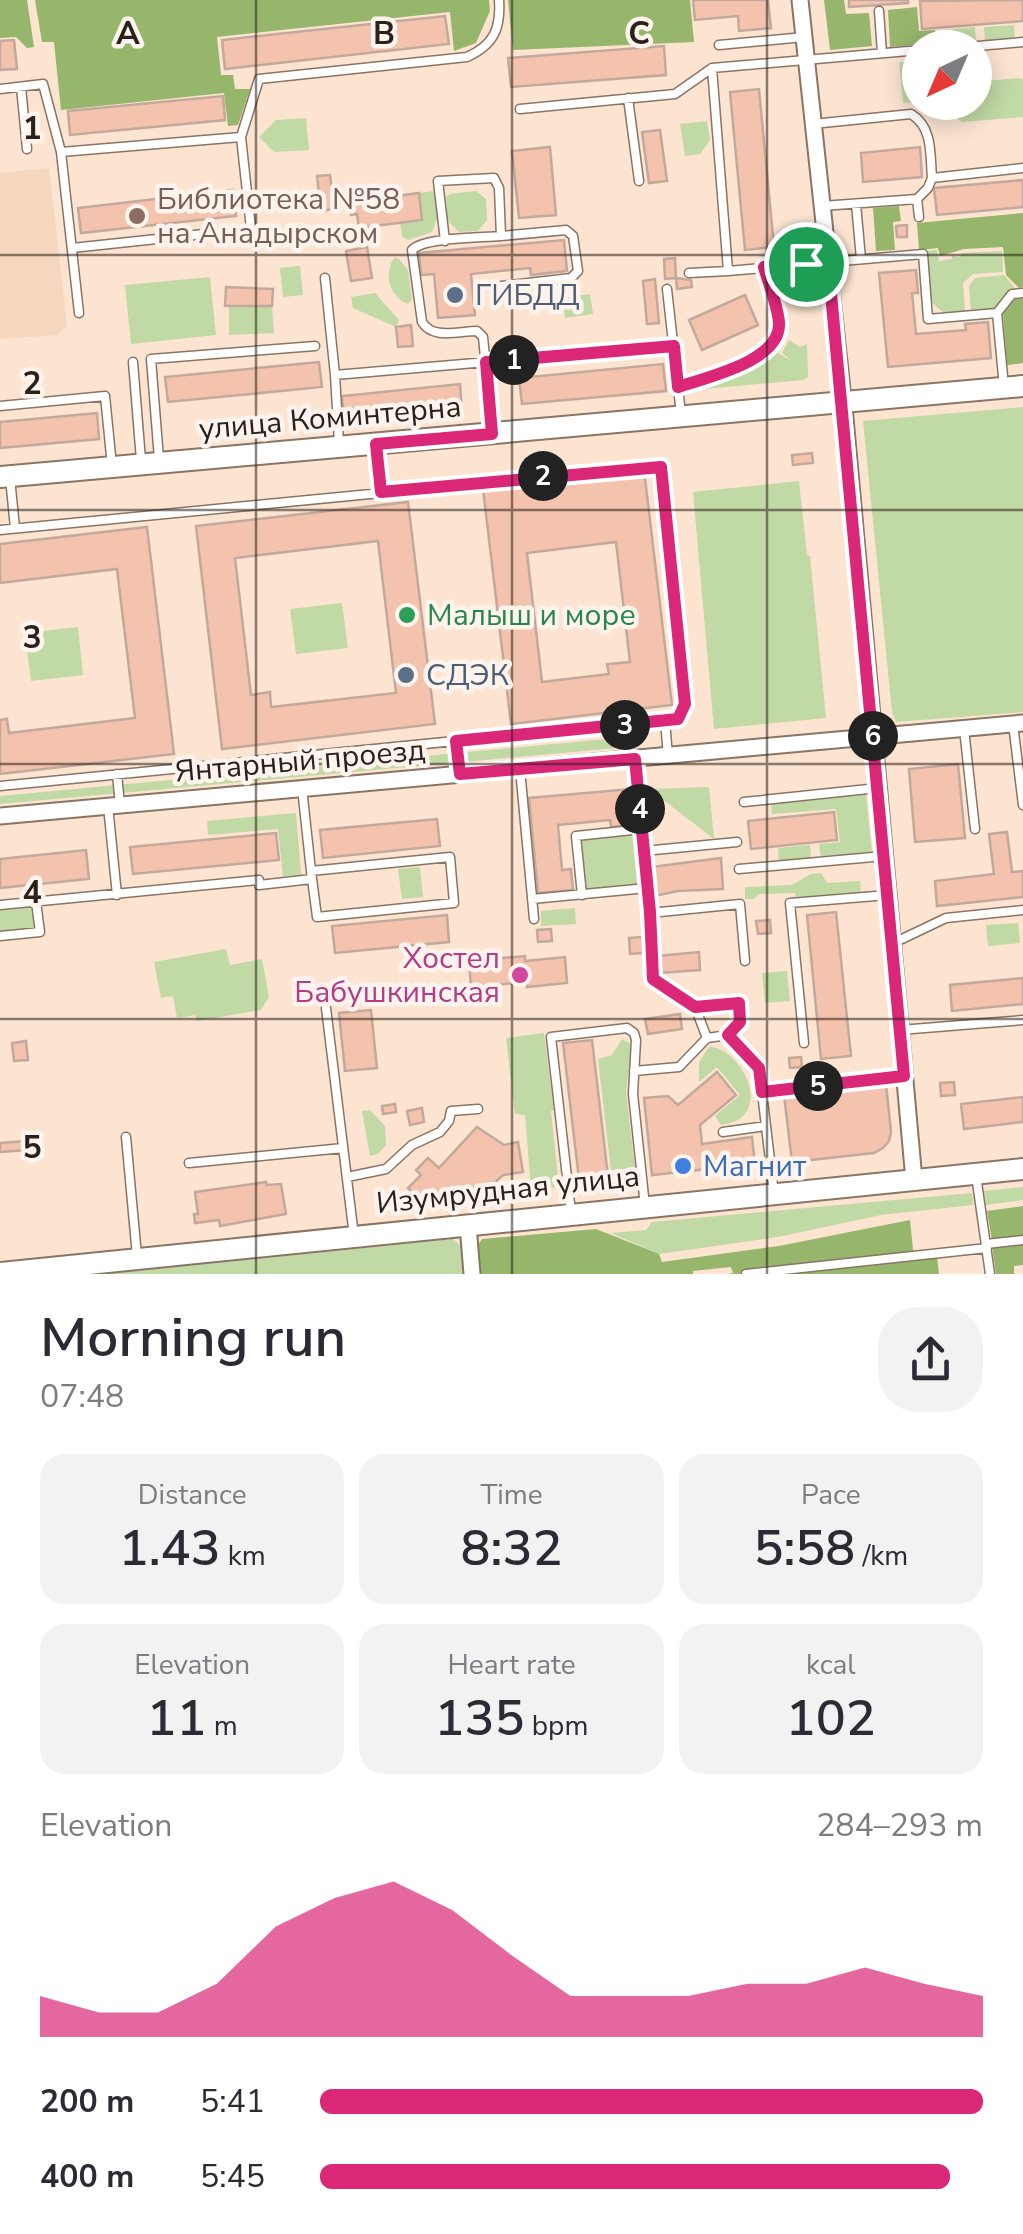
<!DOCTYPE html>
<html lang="en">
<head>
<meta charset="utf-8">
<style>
  body { margin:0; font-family:"Nunito Sans",sans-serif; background:#f2f2f3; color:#2b2b33; height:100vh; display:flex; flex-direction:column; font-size:38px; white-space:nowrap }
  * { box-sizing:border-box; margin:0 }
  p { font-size:32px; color:#7c7c81 }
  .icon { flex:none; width:55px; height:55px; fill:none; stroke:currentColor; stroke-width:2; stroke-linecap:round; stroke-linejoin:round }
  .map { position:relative; height:1274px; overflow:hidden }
  .details { display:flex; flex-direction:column; background:#fff; flex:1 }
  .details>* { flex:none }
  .needle { width:65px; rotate:224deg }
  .fabs { position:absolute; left:902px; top:30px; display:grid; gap:20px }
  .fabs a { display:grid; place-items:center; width:90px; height:90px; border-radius:50%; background:#fff; box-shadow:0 5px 25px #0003; font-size:50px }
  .pin { position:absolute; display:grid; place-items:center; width:85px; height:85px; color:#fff; margin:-42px; border:5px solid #fff; border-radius:50%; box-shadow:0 2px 10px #0007 }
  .km { position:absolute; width:50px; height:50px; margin:-25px; border-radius:50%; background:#222; color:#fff; font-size:28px; line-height:50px; text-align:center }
  .round { display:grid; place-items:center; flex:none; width:105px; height:105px; border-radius:40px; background:#f2f2f3 }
  .overview { display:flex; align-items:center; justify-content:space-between; height:170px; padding:0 40px }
  h1 { font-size:55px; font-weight:600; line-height:75px }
  .figures { display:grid; grid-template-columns:repeat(3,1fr); gap:15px; height:170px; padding:10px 40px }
  .figures div { display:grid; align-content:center; border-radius:25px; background:#f2f2f3; text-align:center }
  .figures b { font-size:50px; font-weight:600 }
  .figures small { font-size:28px; font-weight:400 }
  .figures p { font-size:28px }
  .chart { height:280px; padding:20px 40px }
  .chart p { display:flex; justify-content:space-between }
  .chart svg { width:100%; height:180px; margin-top:10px; fill:#db2777; opacity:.7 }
  ul { padding:0 40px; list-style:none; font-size:32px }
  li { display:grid; grid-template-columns:160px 120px 1fr; align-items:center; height:75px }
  li i { height:25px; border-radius:12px; background:#db2777 }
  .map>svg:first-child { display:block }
</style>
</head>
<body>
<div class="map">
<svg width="1023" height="1274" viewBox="0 0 1023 1274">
  <rect width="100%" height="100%" fill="#fce4d1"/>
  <path fill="#f5d7bf" d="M49,168L67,325L58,335L0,339V173Z"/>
  <path fill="#c1d9a4" d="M1014,25L1015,39L985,41L984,27Z
    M975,27L976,42L947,44L946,30Z
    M917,61L920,102L903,103L899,62Z
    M1018,78L1023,79V117L962,122L952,115L951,103L975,102V82Z
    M306,118L309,150L274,152L259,137L276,120Z
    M707,121L710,140L700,154L685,156L680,124Z
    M434,191L437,218L432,232L408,240L402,237L400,222L422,219L419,193Z
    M476,191L486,199L487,220L478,231L459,232L447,220L446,197L450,194Z
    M937,250L939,261L952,259V256L961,257V253L1002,251L1003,272L973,274L963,283L965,311L944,313L930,301L926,251Z
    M394,258L399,259L408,270L412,299L408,304C390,297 383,275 394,258Z
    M300,266L303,295L283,297L280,268Z
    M1004,275L1014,287L996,309L971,311L969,286L975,278Z
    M210,277L216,335L131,344L125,285Z
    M375,293L399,320L396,327L353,308L351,297Z
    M590,294L593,314L565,318L562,298Z
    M229,306H272L274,333L229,335Z
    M789,340L800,347L807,344L808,377L803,380L693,390V385L767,356L775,346L780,348L778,353L792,361L782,353Z
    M1023,407V712L896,722L892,712L863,421Z
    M799,481L807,555L810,556L826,718L714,729L693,492Z
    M342,603L348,648L296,654L290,609Z
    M78,627L83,675L31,681L25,633Z
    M638,736L639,746L0,804V796Z
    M709,787L714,839L649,789Z
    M866,794L872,854L821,859L819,844L840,842L836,809L772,814L771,803Z
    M296,813L301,875L283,876L278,829L208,835L207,821Z
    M637,834L642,884L586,890L581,840Z
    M810,845L811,858L779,861L778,848Z
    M420,867L423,897L402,899L398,869Z
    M821,873L827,883L860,881L861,893L796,898L795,893L759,894L754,899H745V887L792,885L811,874Z
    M37,907L39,929L0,933V910Z
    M575,908L576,924L541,926V911Z
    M1018,923L1020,943L988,946L986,925Z
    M226,949L230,965L262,959L269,997L261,1010L197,1021L195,1015L177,1018L173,996L161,998L154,962Z
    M787,971L790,1001L765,1003L762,973Z
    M544,1033L554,1110L551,1111L559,1187L531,1189L525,1115L515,1114L506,1038Z
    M622,1039L630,1043L631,1048L626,1092L635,1168L611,1170L598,1059L612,1055Z
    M709,1047C741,1046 778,1118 721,1125L715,1116L740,1095L717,1067L699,1082V1062Z
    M370,1110L385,1126L386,1145L379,1153L370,1156L362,1111Z
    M1023,1187V1200L986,1205L984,1191Z
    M972,1193L973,1205L881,1215L778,1237L659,1254L611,1233L646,1230L652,1222Z
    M453,1239L462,1247L465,1274H105Z"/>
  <path fill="#96b66b" d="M0,0H27L34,47L27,48L16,37L0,38Z
    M35,0H489L490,11L476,43L454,51L450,12L217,37L221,75H233L235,89H250L238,125L228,126L224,93L61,110L54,42H42Z
    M508,0H690L694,42L513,50Z
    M824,0H844L846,14L869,13L872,46L830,50Z
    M917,7L919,31L935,30L936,43L890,47L888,10Z
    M899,206L901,221L893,222L895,250L876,251L873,208Z
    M1023,213V287L1019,288L1006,275L1003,247L964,249L940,256L938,248L919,250L917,223Z
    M1023,298V363L1007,365L1003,314L1015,299Z
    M1023,1206V1237L992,1240L987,1211Z
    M910,1220L914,1259L937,1257L939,1274H729L733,1273L731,1267L693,1271V1274H480L477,1246L482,1239L596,1229L659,1254L662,1262L779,1246Z
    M1023,1244V1265L1014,1266V1274H996L992,1246Z"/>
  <path fill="#f4c3ad" stroke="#c3a89c" stroke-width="2.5" fill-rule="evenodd" d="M693,0H768L771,28L739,31L738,16L695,20Z
    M849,0H908V3L849,7Z
    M1023,0V21L922,29L920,1Z
    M445,16L449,44L225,69L222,40Z
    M14,40L17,69L0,70V41Z
    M664,46L666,75L511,87L508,58Z
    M759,89L774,247L745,250L730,92Z
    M223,96L225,120L70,135L68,111Z
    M660,130L667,181L649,183L642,132Z
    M550,147L556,215L519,218L512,151Z
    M920,147L922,177L863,182L861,153Z
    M330,175L334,209L321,211L317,176Z
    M1023,180V207L937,215L934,188Z
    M233,190L236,216L81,233L78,208Z
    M419,193L422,220L359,228L357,214L351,215L349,202Z
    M907,225V237H897L896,226Z
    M564,240L567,271L531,275L530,268L471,274L475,315L438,318L434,274L421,275L419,253Z
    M367,247L372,278L351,281L346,251Z
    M675,258L676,278L665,279L664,259Z
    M916,270L918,293H912L916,334L966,330L965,324L988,322L991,358L888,367L879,273Z
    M676,278L691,280L692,287L677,289Z
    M655,279L659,323L647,324L643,281Z
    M226,287L273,289L272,306H225Z
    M745,295L758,325L702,350L689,320Z
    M411,325L413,346L398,347L396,327Z
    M319,362L322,387L168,402L165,377Z
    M663,364L666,391L522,404L519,378Z
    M460,384L462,411L344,422L342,396Z
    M97,413L99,439L0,448V422Z
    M812,453L813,463L793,465L792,455Z
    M644,470L672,705L511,724L483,489ZM616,542L630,662L607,664L609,674L542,682L527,553Z
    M408,502L435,724L222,749L196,526ZM378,541L396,693L271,707L270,692L251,695L235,558Z
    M147,527L174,754L0,774V720L7,719L9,733L135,718L117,569L0,583V544Z
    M958,764L965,838L915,842L909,769Z
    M631,789L635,825L611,827L610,820L558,825L562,870L571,869L573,890L538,893L529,798Z
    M834,812L837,840L751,849L748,821Z
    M437,819L440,846L323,858L320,830Z
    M1007,832L1012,872L1023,871V897L937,906L935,881L994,874L989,834Z
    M276,833L279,860L133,874L130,847Z
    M86,850L89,879L0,888V859Z
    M721,858L723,889L678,891L654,896L651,867Z
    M836,912L851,1056L821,1059L807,915Z
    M447,915L449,942L335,953L332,926Z
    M770,920L771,933L758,934L756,921Z
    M551,929L552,941L538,942L537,930Z
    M642,937L643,953L630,954L629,938Z
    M699,952L700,970L659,973L658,956Z
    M525,956V961L565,957L567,983L527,987V982L471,987L469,961Z
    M1023,978V1004L952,1011L950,985Z
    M371,1010L377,1068L345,1071L339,1013Z
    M680,1014L682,1029L648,1034L645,1019Z
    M592,1040L609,1185L580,1188L563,1043Z
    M26,1041L28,1060L14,1061L12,1043Z
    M801,1057L802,1067L790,1068L789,1058Z
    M717,1072L736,1095L700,1125L702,1144L752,1137L755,1164L652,1175L644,1098L668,1096L678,1105Z
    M954,1082L955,1095L941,1096L940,1083Z
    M886,1084L891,1132L889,1141L883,1148L874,1153L792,1162L784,1095Z
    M1023,1097V1122L964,1129L961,1104Z
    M395,1104L396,1112L383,1114L382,1106Z
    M422,1108L424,1122L410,1125L407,1111Z
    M477,1127L504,1145L518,1142L523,1172L503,1175L475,1201L427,1207L408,1188L421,1175L416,1170L428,1158L439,1168Z
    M25,1141L26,1150L0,1152V1143Z
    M266,1182L267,1185L281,1184L286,1214L220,1226L219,1220L195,1223L194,1214H198L195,1192Z"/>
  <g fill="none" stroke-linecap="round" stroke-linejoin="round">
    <defs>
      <path id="service" d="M879,11L882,53
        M719,45L804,37
        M955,48L1023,42
        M21,87L27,149
        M0,89L43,84L61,152L79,313
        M628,98L639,181
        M520,109L675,94L712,68L920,50
        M813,124L911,114C933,127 930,154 932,178
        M61,152L241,137L259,79L467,57C494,45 501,28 499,0
        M917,199L919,217
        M856,204L861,259
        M822,206L917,199L928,188L932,178L1023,168
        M445,241L438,181L494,178L499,188L501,236C481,238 424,237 412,250L422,322C433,340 458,331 477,331L483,337L492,429
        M72,248L251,229L241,137
        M728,271L923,254L928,319L997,313L1012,294L1023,293
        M689,273L728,271L712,68
        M325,278L335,375L673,346
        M493,287L571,278L578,271L573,236L566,230L501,236
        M667,289L681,414
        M997,313L1004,387
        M133,362L141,460
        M335,375L339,443
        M678,387C707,377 782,361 779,322C777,304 769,284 764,267
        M0,406L105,396L112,466
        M376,447L381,492
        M159,459L151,359L315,346
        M10,478L15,528
        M0,530L659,466L685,704L678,719L0,786
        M665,721L668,756
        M1013,724L1023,805
        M964,729L975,829
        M456,741L460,774
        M635,759L650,913L653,979L695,1007L739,1003L740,1022L728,1035
        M520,769L534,919
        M117,774L120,805
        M302,788L311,871L317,917L454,903L450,857L311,871
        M744,802L878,788
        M108,806L117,895
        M644,851L737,842
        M739,869L884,856
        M582,895L576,836L642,829
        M532,899L647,888
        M0,905L259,880V885L312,879
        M650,913L740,904L745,961
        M0,936L40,932L36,902
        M892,939H902L946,918L1023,910
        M695,1007L707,1038
        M326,1008L354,1236
        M900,1030L1023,1020
        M804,1043L790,903L888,895
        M634,1071L679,1067L707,1038L728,1035L759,1067L774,1194
        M762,1092L904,1076
        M723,1132L766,1126
        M126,1137L137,1256
        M189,1163L343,1148
        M976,1175L990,1274
        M347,1177L386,1169L412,1145L440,1132L449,1121L451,1111L478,1109
        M571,1212L551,1037L627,1028L634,1033L636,1040L633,1094L645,1206
        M986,1244L1023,1240
        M746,1274L987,1248"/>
      <path id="minor" d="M800,0L845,418L914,1180
        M0,816L1023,723
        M468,1225L472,1274"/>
      <path id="tertiary" d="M0,477L1023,386
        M0,1273L1023,1169"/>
    </defs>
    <use href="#service" stroke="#8a7464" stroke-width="11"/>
    <use href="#minor" stroke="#8a7464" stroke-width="19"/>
    <use href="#tertiary" stroke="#8a7464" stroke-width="24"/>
    <use href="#service" stroke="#fff" stroke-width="8"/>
    <use href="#minor" stroke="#fff" stroke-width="15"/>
    <use href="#tertiary" stroke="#fff" stroke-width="20"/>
  </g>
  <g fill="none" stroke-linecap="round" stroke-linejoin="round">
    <defs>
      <path id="route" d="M828,262L904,1076L762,1092L759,1068L728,1035L740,1022L739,1003L695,1007L653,979L650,912L635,759L460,774L456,741L678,719L685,704L661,467L381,492L376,444L492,434L486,362L674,346L678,387C707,377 782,361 779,322C777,304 769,284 764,267Z"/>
    </defs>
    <use href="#route" stroke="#fff" stroke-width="20"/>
    <use href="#route" stroke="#db2777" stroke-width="12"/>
  </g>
  <path fill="none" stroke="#2a211a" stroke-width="2.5" stroke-opacity="0.55" d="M256,0V1274M512,0V1274M767,0V1274M0,255H1023M0,510H1023M0,764H1023M0,1019H1023"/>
  <circle fill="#8d6e63" stroke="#fef4ed" stroke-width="4" cx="137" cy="216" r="10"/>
  <g fill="#5c6f8a" stroke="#fef4ed" stroke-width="4">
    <circle cx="455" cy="295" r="10"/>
    <circle cx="406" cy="675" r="10"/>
  </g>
  <circle fill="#2e9e5b" stroke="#fef4ed" stroke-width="4" cx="407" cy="615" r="10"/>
  <circle fill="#d1479c" stroke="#fef4ed" stroke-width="4" cx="520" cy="975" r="10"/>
  <circle fill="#3f7fe0" stroke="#fef4ed" stroke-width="4" cx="683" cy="1166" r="10"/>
  <g text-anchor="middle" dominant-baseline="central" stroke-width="9" stroke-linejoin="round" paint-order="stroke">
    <g font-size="30" fill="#785e54" stroke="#fef4ed" text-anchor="start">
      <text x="157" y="199">Библиотека №58<tspan x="157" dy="34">на Анадырском</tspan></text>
    </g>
    <g font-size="30" fill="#4e5e75" stroke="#fef4ed" text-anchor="start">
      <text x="475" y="295">ГИБДД</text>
      <text x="426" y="675">СДЭК</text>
    </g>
    <g font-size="30" fill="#2a211a" stroke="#fef4ed">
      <text transform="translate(330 418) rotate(-5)">улица Коминтерна</text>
      <text transform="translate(300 761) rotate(-5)">Янтарный проезд</text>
      <text transform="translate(508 1190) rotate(-6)">Изумрудная улица</text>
    </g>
    <g font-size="30" fill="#27864d" stroke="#fef4ed" text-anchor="start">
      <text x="427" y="615">Малыш и море</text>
    </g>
    <g font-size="30" fill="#b23c85" stroke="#fef4ed" text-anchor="end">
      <text x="500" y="958">Хостел<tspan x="500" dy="34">Бабушкинская</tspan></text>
    </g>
    <g font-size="30" fill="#366cbe" stroke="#fef4ed" text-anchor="start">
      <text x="703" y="1166">Магнит</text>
    </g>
  </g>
  <g font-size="32" text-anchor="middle" font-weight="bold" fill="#2a211a" stroke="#fef4ed" stroke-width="9" stroke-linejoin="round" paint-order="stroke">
    <text x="128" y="44">A</text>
    <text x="384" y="44">B</text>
    <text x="639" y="44">C</text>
    <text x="32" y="139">1</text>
    <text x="32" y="394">2</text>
    <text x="32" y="648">3</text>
    <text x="32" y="903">4</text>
    <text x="32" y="1158">5</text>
  </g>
</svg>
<div class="fabs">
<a><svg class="needle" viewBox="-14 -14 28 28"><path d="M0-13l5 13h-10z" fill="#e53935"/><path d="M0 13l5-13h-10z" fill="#7c7c81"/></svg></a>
</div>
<div class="pin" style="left:806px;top:264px;background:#1e9e55"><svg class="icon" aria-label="arrive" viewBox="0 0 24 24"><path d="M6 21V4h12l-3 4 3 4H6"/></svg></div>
<b class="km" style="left:514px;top:360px">1</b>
<b class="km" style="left:543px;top:476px">2</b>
<b class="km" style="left:625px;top:725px">3</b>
<b class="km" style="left:640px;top:809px">4</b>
<b class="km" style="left:818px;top:1086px">5</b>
<b class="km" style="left:873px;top:736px">6</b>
</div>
<section class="details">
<div class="overview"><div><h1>Morning run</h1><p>07:48</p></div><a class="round"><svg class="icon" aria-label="share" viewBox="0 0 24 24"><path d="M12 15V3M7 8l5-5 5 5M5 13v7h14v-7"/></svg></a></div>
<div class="figures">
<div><p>Distance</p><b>1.43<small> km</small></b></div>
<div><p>Time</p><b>8:32</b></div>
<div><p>Pace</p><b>5:58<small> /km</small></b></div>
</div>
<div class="figures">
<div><p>Elevation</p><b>11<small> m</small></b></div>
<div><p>Heart rate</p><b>135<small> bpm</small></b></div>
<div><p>kcal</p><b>102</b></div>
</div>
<div class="chart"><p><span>Elevation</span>284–293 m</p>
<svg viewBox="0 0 160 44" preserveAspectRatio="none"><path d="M0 44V34L10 38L20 38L30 31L40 17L50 10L60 6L70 13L80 24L90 34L100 34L110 34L120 31L130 31L140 27L150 31L160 34V44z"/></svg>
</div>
<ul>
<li><b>200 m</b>5:41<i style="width:100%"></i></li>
<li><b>400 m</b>5:45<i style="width:95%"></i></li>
</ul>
</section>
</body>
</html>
